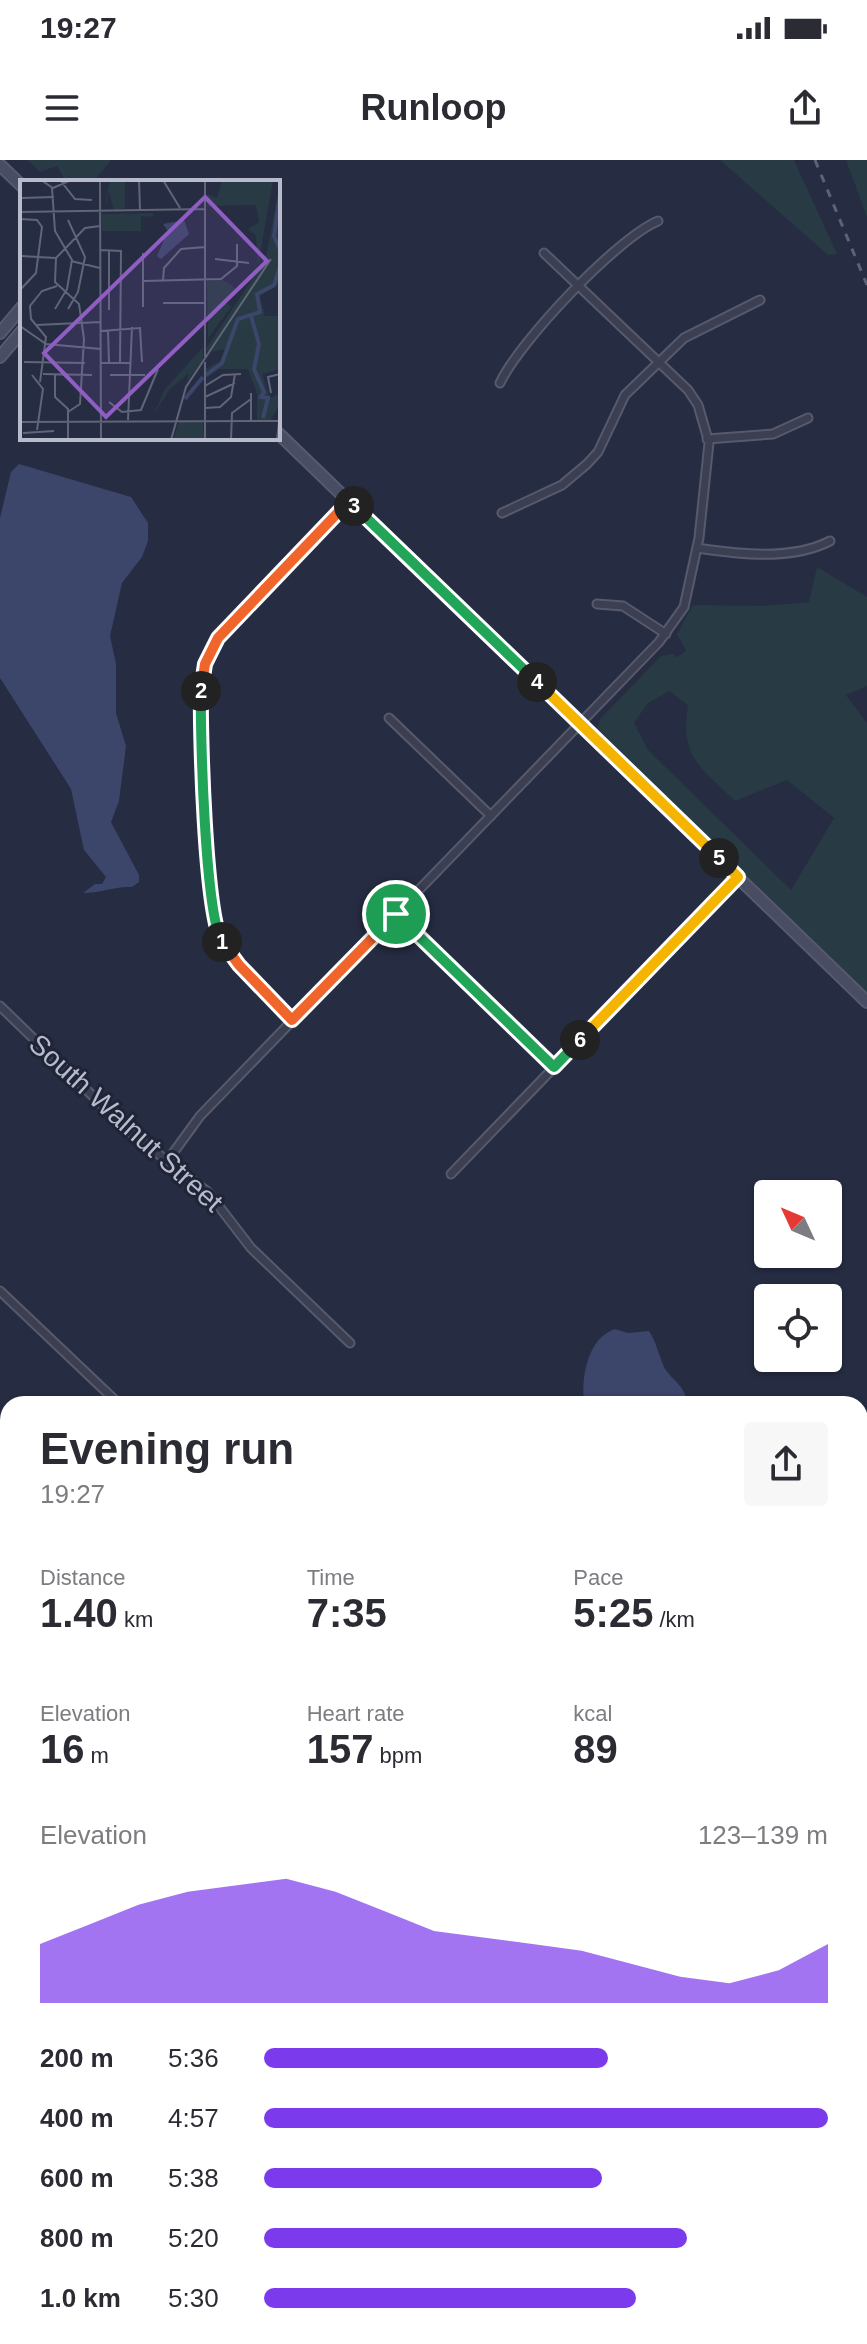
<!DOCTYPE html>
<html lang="en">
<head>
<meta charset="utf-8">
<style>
  body { margin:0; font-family:Helvetica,sans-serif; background:#f7f7f7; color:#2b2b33; height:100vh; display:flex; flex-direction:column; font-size:30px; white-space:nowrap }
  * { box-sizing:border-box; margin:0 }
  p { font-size:26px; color:#7c7c81 }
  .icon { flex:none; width:44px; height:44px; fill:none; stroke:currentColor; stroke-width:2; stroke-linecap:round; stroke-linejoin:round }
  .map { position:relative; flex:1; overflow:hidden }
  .panel { position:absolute; left:0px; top:1236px; width:868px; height:948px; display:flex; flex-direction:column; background:#fff; border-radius:24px 24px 0 0; box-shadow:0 2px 6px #0004 }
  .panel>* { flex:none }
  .needle { width:52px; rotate:314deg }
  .tools { position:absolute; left:754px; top:1020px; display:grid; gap:16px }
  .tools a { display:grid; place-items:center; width:88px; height:88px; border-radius:8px; background:#fff; box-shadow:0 2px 6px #0004; font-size:40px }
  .pin { position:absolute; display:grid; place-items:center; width:68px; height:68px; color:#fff; margin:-34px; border:4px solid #fff; border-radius:50%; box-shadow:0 2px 8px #0007 }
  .km { position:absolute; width:40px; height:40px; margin:-20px; border-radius:50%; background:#222; color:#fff; font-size:22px; line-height:40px; text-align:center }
  .round { display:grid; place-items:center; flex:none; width:84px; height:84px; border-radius:8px; background:#f7f7f7 }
  .head { display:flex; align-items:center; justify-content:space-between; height:136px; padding:0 40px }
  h1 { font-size:44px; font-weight:600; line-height:60px }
  .stats { display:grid; grid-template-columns:repeat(3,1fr); gap:12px; height:136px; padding:8px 40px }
  .stats div { display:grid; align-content:center }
  .stats b { font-size:40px; font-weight:600 }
  .stats small { font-size:22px; font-weight:400 }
  .stats p { font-size:22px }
  .chart { height:224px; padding:16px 40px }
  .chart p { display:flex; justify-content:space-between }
  .chart svg { width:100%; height:144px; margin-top:8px; fill:#7c3aed; opacity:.7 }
  ul { padding:0 40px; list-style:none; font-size:26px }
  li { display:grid; grid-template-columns:128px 96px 1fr; align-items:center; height:60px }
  li i { height:20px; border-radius:10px; background:#7c3aed }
  .status { display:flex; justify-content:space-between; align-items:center; height:56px; padding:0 40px; background:#fff; direction:ltr }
  .status svg { height:22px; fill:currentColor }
  header { display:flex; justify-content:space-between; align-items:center; height:104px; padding:0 40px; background:#fff; font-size:36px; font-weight:600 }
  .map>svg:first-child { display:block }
</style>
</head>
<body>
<div class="status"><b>19:27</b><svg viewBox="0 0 49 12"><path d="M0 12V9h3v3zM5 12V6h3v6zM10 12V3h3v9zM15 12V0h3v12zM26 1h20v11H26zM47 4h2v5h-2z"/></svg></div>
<header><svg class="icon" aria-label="menu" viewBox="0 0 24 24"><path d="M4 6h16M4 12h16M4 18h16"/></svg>Runloop<svg class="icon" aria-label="share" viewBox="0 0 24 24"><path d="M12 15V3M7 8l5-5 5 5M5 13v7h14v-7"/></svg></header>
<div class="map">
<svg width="867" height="2184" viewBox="0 0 867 2184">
  <rect width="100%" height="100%" fill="#262c42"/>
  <path fill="#283a43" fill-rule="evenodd" d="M27,0H111L93,22H66L57,6L40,12Z
    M720,0H794L837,94L828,95Z
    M846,0H867V57Z
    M817,407L867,437V526L846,535L867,563V834L597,569L600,559L661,496L672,494L677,497L686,491L677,474L693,445L764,446L809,442ZM669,531L688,545C679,597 701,608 735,641L787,620L834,658L791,730L648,590L634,563L648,543Z"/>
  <path fill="#3c456a" d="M19,304L131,337L148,363V381L142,397L122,423L110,476L116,504V553L126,586L119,641L111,662L139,715V722L132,727C115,726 101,733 83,733L95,724H102L106,717L84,690L71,629L0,518V358L11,312Z
    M615,1169L628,1173L649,1171C656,1182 659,1195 664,1207C670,1219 688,1227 686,1244H584C581,1219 587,1178 615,1169Z
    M860,1275L867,1276V1396L860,1397Z"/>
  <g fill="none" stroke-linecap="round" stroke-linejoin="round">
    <defs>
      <path id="street" d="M500,223C519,182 617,78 658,61
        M707,279L773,274L808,258
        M502,353L562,325L587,304L598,292L625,235L684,178L760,140
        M697,388C738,394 791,401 830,381
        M597,444L623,446L666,474
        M389,558L491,656
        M396,754L554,907
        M0,846L132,974L208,1032L251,1088L350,1183
        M292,860C267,834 237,809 219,777C204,749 200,561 202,520L210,491L218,478L349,341
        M168,1000L200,956L659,482L684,447L699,378L709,283L698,245L688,230L544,93
        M451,1014L738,717
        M0,1131L119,1244
        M0,1304L8,1312
        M0,1700L8,1708
        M0,1748L8,1740
        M860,1765L867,1761
        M0,1845L8,1847
        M860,1873L867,1879
        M0,1962L8,1965
        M860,2051H867
        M0,2061L8,2045
        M324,2176L332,2184
        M502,2176L511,2184
        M135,2184L143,2176
        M291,2184L298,2176"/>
      <path id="secondary" d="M0,5L22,26
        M0,173L22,147
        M0,197L22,171
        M278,273L867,842
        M0,1416L8,1423
        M788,2176L797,2184"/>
    </defs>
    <use href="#street" stroke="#565a6c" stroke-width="11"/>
    <use href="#secondary" stroke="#565a6c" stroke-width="14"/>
    <use href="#street" stroke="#3b3f51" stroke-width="7"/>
    <use href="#secondary" stroke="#494d64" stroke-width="10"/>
    <path stroke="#5d6278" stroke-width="3" stroke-dasharray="8 8" stroke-linecap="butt" d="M815,0L867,125"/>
  </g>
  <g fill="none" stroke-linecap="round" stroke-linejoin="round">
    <defs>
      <path id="split-1" d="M222,782L239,805L292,860L396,754"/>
      <path id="split-2" d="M201,531C200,572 205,754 222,782"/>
      <path id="split-3" d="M201,531L205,504L218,478L349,341L354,346"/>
      <path id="split-4" d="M354,346L537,522"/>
      <path id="split-5" d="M537,522L719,698"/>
      <path id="split-6" d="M580,880L738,717L719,698"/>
      <path id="split-7" d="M396,754L554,907L580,880"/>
    </defs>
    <use href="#split-1" stroke="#fff" stroke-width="16"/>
    <use href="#split-2" stroke="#fff" stroke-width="16"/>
    <use href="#split-3" stroke="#fff" stroke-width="16"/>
    <use href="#split-4" stroke="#fff" stroke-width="16"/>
    <use href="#split-5" stroke="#fff" stroke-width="16"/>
    <use href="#split-6" stroke="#fff" stroke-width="16"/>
    <use href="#split-7" stroke="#fff" stroke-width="16"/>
    <use href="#split-1" stroke="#f0652b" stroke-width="10"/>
    <use href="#split-2" stroke="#22a559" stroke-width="10"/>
    <use href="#split-3" stroke="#f0652b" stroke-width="10"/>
    <use href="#split-4" stroke="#22a559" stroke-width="10"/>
    <use href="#split-5" stroke="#f5b400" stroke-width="10"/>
    <use href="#split-6" stroke="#f5b400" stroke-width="10"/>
    <use href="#split-7" stroke="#22a559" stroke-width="10"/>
  </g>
  <g text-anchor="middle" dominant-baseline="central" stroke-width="6" stroke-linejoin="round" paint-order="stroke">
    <g font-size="28" fill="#b8bbcb" stroke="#1f2437">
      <text transform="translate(126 963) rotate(42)">South Walnut Street</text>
    </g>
  </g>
  <g transform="translate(20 20)">
    <rect width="260" height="260" fill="#262c42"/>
    <path d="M90,0H105V28L94,31L89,12L86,24L85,23ZM202,0H253L238,86L236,56L228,49L239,42L236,25L188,26L187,14L197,18ZM260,0V104L240,116L245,136H260V189L242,194L250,218L258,214L260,224L251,240H237V214L228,189H199L186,198L185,189L203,180L206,169L191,172L257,71L189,171L185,170L246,78ZM133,33L134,37L121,36V51H82V34ZM202,100L213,106L215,114L205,123L212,126L188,158L187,101ZM183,167V179L166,203L169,193L149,210L133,236L145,209ZM159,242H183L184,260H153Z" fill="#283a43"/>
    <path d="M164,40L169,54L141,79L137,76L148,51L143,44Z" fill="#3c456a"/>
    <path fill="none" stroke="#3c456a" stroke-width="4" d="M260,16L254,56L260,70M231,136L239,164L234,189L244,212L241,217L248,218L243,238M186,195L202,183L218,139L240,132L237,114L254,105L260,86M165,219L183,197"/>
    <path fill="none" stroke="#606579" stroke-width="2" d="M21,0L33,8L51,0M40,0L55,19L72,20M80,0L81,260M119,0L120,30M143,0L160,28M32,8L35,51L52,80L47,109L35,129M2,18L34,17M0,32L185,29M0,39L17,40L22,47L16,93L0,110M81,70L101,71L100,183M89,70V130M123,73V127M1,76L36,78M195,79L229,83M51,81L80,88M143,100L144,88L161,69L185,67M123,101L201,99L217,86V64M143,123H185M48,129L58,112L65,77L48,40M16,145L81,142M0,146L26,164L81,169M81,151L120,148L122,182M88,151L89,183M185,177V0M4,182L65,183M185,182V260M81,183H110M23,194L72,195M35,194V217L48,229V260M12,195L23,209L17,250M90,195H125M20,202L26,157L11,139L10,126L22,111L37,106M185,206L203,195L221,194M251,213L248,197L260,194M185,217L215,203M89,222L102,232L121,230L138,189M185,228L200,227L211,217L215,194M48,232L60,224L64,159L59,124L35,102L36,78L65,48L80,46M108,240L112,147M231,241V213M0,242L260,241M3,253L34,251M151,260L166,207L251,79M211,260L212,233L231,219M257,260L260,232"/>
    <path fill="#905ec3" fill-opacity="0.15" stroke="#905ec3" stroke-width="4" d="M185,17L247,81L86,237L24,173Z"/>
    <rect width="260" height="260" fill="none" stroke="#b8bbcb" stroke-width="4"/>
  </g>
</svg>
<div class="tools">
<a><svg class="needle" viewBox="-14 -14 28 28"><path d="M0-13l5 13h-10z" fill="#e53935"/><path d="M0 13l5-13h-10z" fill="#7c7c81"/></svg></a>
<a><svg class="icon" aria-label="locate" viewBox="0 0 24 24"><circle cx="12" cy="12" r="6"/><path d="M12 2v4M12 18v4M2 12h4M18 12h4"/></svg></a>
</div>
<div class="pin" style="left:396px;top:754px;background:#1e9e55"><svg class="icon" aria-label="arrive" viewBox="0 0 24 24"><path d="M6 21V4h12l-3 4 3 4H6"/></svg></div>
<b class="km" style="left:222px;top:782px">1</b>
<b class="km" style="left:201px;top:531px">2</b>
<b class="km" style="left:354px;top:346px">3</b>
<b class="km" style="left:537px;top:522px">4</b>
<b class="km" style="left:719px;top:698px">5</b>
<b class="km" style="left:580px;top:880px">6</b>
<section class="panel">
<div class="head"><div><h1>Evening run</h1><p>19:27</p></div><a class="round"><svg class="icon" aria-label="share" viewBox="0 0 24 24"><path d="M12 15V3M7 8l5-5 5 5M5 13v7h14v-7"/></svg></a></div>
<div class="stats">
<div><p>Distance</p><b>1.40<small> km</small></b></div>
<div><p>Time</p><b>7:35</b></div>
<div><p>Pace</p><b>5:25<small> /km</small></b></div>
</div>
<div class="stats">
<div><p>Elevation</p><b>16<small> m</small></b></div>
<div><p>Heart rate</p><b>157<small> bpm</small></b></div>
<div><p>kcal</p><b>89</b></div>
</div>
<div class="chart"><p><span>Elevation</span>123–139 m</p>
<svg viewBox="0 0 160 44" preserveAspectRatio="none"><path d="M0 44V26L10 20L20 14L30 10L40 8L50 6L60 10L70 16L80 22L90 24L100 26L110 28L120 32L130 36L140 38L150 34L160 26V44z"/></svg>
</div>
<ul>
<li><b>200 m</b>5:36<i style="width:61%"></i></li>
<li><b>400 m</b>4:57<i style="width:100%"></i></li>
<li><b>600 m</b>5:38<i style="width:60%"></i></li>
<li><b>800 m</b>5:20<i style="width:75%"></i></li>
<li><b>1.0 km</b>5:30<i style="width:66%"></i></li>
</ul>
</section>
</div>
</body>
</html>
